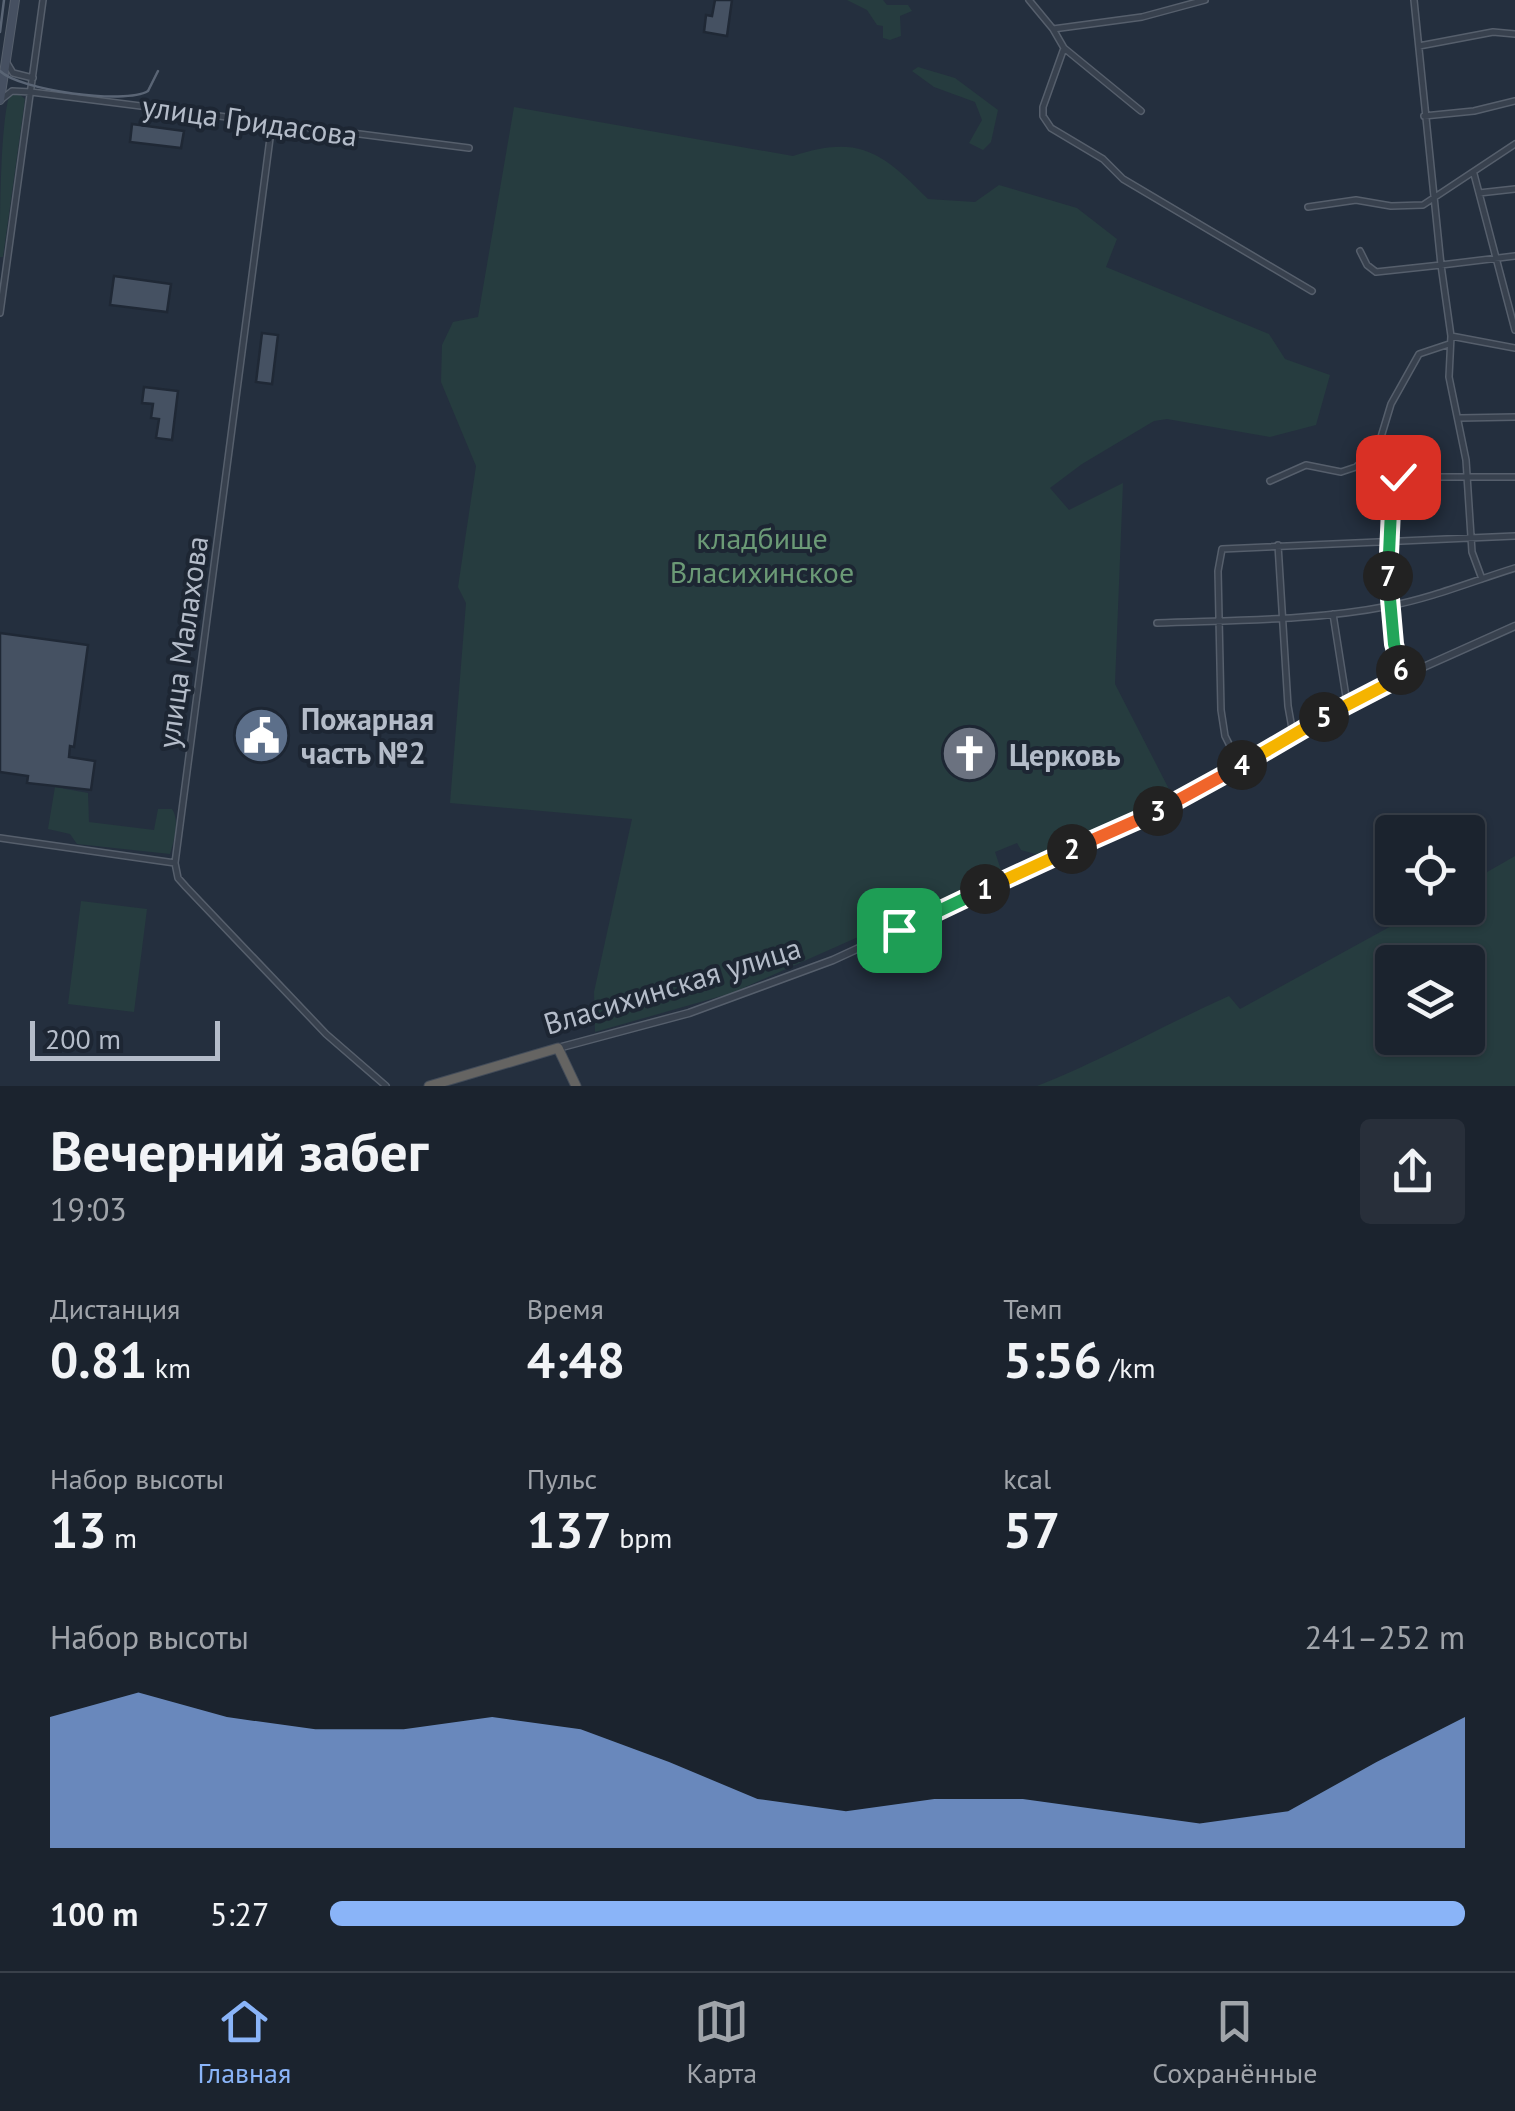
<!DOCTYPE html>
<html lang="ru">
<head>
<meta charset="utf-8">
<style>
  body { margin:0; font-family:"PT Sans",sans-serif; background:#282f3a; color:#f1f3f6; height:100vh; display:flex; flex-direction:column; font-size:38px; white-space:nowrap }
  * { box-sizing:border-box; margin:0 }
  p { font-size:32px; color:#a0a4aa }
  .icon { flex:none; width:55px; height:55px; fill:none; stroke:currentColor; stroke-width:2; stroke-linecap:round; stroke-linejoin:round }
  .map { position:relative; height:1086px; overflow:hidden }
  .panel { display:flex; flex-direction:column; background:#1b232e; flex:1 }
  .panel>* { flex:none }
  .fabs { position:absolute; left:1375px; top:815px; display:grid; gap:20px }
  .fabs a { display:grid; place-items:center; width:110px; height:110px; border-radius:10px; background:#1b232e; box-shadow:0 2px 8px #0004,0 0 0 2px #39404a; font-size:50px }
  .scale { position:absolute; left:30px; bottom:25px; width:190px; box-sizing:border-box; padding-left:10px; border:5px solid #b4bcc9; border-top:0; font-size:28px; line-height:35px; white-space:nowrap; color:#b4bcc9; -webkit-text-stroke:8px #1d2633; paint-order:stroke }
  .pin { position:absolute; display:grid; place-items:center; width:85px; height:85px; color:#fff; margin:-42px; border-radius:20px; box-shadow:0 5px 15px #0006 }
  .km { position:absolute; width:50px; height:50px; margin:-25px; border-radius:50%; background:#222; color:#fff; font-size:28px; line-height:50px; text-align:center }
  .round { display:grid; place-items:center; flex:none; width:105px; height:105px; border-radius:10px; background:#282f3a }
  .summary { display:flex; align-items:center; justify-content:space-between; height:170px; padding:0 50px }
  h1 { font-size:55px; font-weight:600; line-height:75px }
  .stats { display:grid; grid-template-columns:repeat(3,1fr); gap:15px; height:170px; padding:10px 50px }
  .stats div { display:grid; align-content:center }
  .stats b { font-size:50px; font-weight:600 }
  .stats small { font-size:28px; font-weight:400 }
  .stats p { font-size:28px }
  .chart { height:280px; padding:20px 50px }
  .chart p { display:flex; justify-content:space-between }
  .chart svg { width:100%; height:180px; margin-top:10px; fill:#8ab4f8; opacity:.7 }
  ul { padding:0 50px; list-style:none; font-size:32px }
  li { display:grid; grid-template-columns:160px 120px 1fr; align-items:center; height:75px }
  li i { height:25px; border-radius:12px; background:#8ab4f8 }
  .tabs { display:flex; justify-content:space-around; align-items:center; height:140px; border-top:2px solid #39404a; background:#1b232e; font-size:28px; color:#a0a4aa }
  .tabs a { display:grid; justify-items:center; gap:5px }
  .tabs .current { color:#8ab4f8 }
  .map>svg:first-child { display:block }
</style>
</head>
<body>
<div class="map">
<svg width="1515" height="1086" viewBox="0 0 1515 1086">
  <rect width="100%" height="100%" fill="#242f3e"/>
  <path fill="#263c3f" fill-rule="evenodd" d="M847,0H883L887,5H908L912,11L900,16L901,36L890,40L883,38V26L877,25L867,10Z
    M918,67L955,78L998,110L991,142L983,150L969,143L982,120L975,102L934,87L912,71Z
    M19,94L25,99L3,257H0C0,216 0,130 9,96Z
    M514,107L793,156C859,134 882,152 928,199L975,202L999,185L1077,208L1117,239L1106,267L1269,334L1285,359L1330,375L1316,425L1270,437L1167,419L1154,421L1082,464L1050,488L1069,510L1123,483L1115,684L1173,797L1046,857L1021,850L1017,843L995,852L1002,873L732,993L595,1032L594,992L632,819L450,803L466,603L458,587L476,466L441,382L442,345L453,322L478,317Z
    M55,787L88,793L89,822L154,830L158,809H172C180,820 174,841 170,854L77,844L70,834L48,829Z
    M1515,856V1086H1037C1103,1060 1164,1025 1229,996L1240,1009L1424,908H1468V883ZM1392,962H1468V1038H1392Z
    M81,901L147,909L134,1012L68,1004Z"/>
  <path fill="#455162" stroke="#1f2835" stroke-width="2.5" d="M715,0H732L727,36L704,32L706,15L712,16Z
    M132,124L184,131L181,148L130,142Z
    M114,276L171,284L167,312L110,305Z
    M262,333L278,335L272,384L256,382Z
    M144,387L178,391L172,440L156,438L159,419L151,418L153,404L142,403Z
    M0,633L88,645L74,747L70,746L69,757L95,761L91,790L27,783L28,776L0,772Z"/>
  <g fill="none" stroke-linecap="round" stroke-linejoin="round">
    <defs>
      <path id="minor" d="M1029,0L1053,29
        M1414,0L1441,265L1515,256
        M1419,46L1493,32L1515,34
        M1064,48L1043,107V116L1051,128L1103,159L1123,179L1312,291
        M7,63L13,73L33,78
        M2,99L12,91L31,92L469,148
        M1141,111L1064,48L1053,29L1142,17L1205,0
        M1424,116L1474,111L1515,101
        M272,123L175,863L178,878L186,887L326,1034L386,1086
        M1474,174L1515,330
        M1479,193L1515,189
        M1308,207L1356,200L1391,206L1423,205L1515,144
        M1360,251L1367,265L1376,272L1441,265L1451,336L1449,377L1466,460L1472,552L1482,579
        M0,313L43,0
        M1451,336L1515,348
        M1460,418L1515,417
        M1270,481L1306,465L1341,472L1356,467L1378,447L1391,404L1419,354L1449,344
        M1278,545L1288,706L1293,734
        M1333,614L1347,703
        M1157,623C1234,620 1313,621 1389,606C1432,598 1473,581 1515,568
        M1403,676C1388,614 1379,544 1393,481L1399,477H1515
        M1240,766L1225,736L1221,710L1218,571L1222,549L1515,536
        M0,838L175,863"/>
      <path id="tertiary" d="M558,1048L689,1013L833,960L1178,801L1370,691L1515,626"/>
      <path id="secondary" d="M0,100L15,0"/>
      <path id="trunk" d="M429,1086L558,1048L576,1086"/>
    </defs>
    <use href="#minor" stroke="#565f6c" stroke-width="8"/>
    <use href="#tertiary" stroke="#565f6c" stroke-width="9"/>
    <use href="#secondary" stroke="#565f6c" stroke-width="10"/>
    <use href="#trunk" stroke="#434c59" stroke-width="11"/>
    <use href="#minor" stroke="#38414e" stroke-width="5"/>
    <use href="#tertiary" stroke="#38414e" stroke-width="6"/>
    <use href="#secondary" stroke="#465061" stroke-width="8"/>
    <use href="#trunk" stroke="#656462" stroke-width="9"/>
    <path stroke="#5a6575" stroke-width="2.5" d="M0,32L4,0
      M0,71C19,90 125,105 148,91L158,71"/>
  </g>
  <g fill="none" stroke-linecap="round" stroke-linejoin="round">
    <defs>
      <path id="split-1" d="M899,930L985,889"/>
      <path id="split-2" d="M985,889L1072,849"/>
      <path id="split-3" d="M1072,849L1158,811"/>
      <path id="split-4" d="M1158,811L1242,765"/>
      <path id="split-5" d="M1242,765L1324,717"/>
      <path id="split-6" d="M1324,717L1403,676L1401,670"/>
      <path id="split-7" d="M1388,576L1394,644L1401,670"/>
      <path id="split-8" d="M1388,576L1392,488L1398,477"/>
    </defs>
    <use href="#split-1" stroke="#fff" stroke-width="20"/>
    <use href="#split-2" stroke="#fff" stroke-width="20"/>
    <use href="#split-3" stroke="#fff" stroke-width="20"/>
    <use href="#split-4" stroke="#fff" stroke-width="20"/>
    <use href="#split-5" stroke="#fff" stroke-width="20"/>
    <use href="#split-6" stroke="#fff" stroke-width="20"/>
    <use href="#split-7" stroke="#fff" stroke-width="20"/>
    <use href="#split-8" stroke="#fff" stroke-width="20"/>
    <use href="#split-1" stroke="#22a559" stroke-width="12"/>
    <use href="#split-2" stroke="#f5b400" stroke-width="12"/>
    <use href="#split-3" stroke="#f0652b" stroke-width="12"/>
    <use href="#split-4" stroke="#f0652b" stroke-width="12"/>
    <use href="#split-5" stroke="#f5b400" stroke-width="12"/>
    <use href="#split-6" stroke="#f5b400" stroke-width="12"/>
    <use href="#split-7" stroke="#22a559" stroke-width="12"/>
    <use href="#split-8" stroke="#22a559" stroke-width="12"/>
  </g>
  <defs>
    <symbol id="civic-disc" viewBox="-11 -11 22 22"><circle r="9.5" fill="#5c6f8a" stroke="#1d2633"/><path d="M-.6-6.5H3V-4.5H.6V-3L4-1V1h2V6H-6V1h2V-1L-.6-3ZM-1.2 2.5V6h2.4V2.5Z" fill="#fff"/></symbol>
    <symbol id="church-disc" viewBox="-11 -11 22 22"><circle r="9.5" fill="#6b7280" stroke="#1d2633"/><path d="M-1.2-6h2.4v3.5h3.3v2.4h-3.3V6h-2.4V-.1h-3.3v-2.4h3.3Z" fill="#fff"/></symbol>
  </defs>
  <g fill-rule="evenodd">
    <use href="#civic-disc" x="230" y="704" width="63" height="63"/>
    <use href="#church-disc" x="938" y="722" width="63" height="63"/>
  </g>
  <g text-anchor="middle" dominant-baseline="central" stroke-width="8" stroke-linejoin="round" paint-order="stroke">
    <g font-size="30" fill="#b4bcc9" stroke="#1d2633">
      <text transform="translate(250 120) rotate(8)">улица Гридасова</text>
      <text transform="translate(182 642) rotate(-82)">улица Малахова</text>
      <text transform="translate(672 985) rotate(-17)">Власихинская улица</text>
    </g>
    <g font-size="30" fill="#6b9a76" stroke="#1d2633">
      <text x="762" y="537">кладбище<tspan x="762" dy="34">Власихинское</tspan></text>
    </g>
    <g font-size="30" font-weight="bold" fill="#b4bcc9" stroke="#1d2633" text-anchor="start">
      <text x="301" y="718">Пожарная<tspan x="301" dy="34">часть №2</tspan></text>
      <text x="1009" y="754">Церковь</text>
    </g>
  </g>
</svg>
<div class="fabs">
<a><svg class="icon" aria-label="locate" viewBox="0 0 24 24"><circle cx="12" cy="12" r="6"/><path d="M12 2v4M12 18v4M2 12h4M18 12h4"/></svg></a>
<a><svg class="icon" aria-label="layers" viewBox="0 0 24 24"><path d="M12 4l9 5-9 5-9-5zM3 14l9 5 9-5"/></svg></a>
</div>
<div class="scale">200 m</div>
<div class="pin" style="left:899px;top:930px;background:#1e9e55"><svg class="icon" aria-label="arrive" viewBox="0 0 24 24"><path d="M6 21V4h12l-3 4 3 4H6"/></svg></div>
<div class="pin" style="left:1398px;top:477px;background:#d93025"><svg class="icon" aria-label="check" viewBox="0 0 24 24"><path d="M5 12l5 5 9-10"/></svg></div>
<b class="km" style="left:985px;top:889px">1</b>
<b class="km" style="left:1072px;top:849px">2</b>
<b class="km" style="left:1158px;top:811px">3</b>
<b class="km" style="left:1242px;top:765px">4</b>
<b class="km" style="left:1324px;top:717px">5</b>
<b class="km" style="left:1401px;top:670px">6</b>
<b class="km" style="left:1388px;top:576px">7</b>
</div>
<section class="panel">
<div class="summary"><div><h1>Вечерний забег</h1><p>19:03</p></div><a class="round"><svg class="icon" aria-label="share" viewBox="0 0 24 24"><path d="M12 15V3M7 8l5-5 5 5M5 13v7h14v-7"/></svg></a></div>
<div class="stats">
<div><p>Дистанция</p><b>0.81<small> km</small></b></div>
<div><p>Время</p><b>4:48</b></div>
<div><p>Темп</p><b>5:56<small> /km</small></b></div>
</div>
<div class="stats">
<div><p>Набор высоты</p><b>13<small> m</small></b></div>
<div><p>Пульс</p><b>137<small> bpm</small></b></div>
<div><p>kcal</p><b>57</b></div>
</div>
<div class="chart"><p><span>Набор высоты</span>241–252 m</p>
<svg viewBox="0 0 160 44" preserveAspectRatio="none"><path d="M0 44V12L10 6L20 12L30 15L40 15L50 12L60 15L70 23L80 32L90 35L100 32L110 32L120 35L130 38L140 35L150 23L160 12V44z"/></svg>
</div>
<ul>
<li><b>100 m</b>5:27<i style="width:100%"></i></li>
</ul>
</section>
<nav class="tabs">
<a class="current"><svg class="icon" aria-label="home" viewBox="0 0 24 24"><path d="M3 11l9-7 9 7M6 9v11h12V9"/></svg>Главная</a>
<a><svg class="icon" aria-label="map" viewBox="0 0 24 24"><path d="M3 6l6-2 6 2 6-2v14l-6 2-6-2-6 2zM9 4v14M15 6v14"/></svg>Карта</a>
<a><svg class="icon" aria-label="saved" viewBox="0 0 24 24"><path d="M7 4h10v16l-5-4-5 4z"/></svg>Сохранённые</a>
</nav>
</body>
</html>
